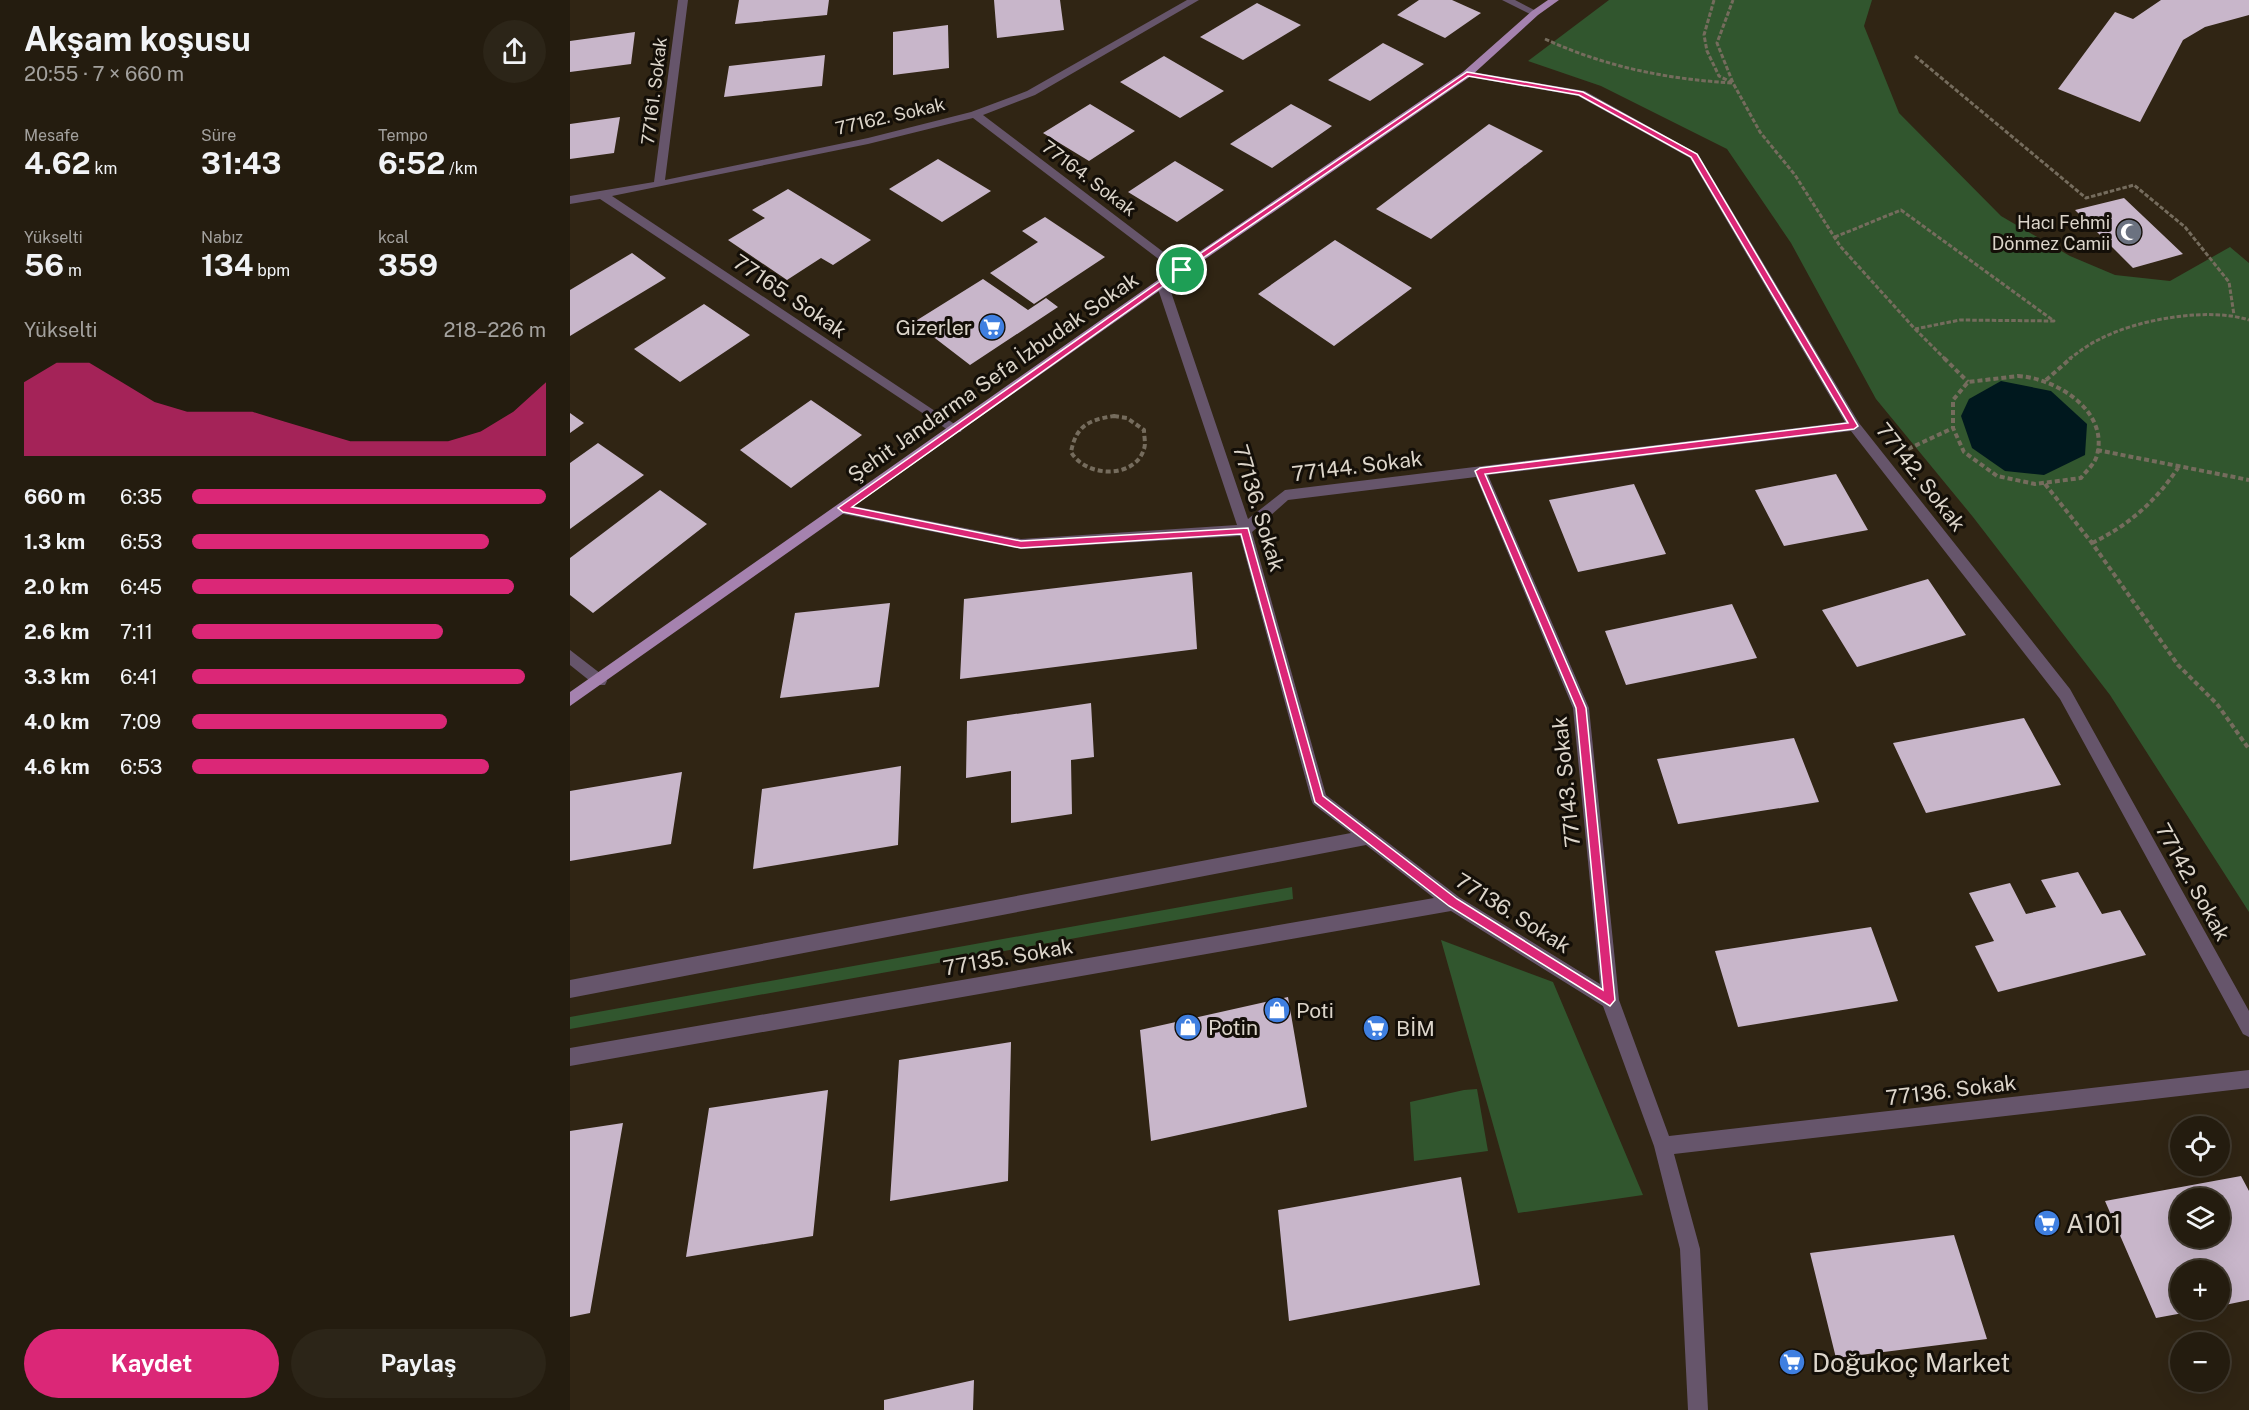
<!DOCTYPE html>
<html lang="tr">
<head>
<meta charset="utf-8">
<style>
  body { margin:0; font-family:"Public Sans",sans-serif; background:#2c2518; color:#f1f3f6; height:100vh; display:flex; flex-direction:column; font-size:22px; white-space:nowrap }
  * { box-sizing:border-box; margin:0 }
  p { font-size:20px; color:#a3a19e }
  .icon { flex:none; width:33px; height:33px; fill:none; stroke:currentColor; stroke-width:2; stroke-linecap:round; stroke-linejoin:round }
  .map { position:relative; flex:1; overflow:hidden }
  .side { display:flex; flex-direction:column; background:#241c0f; width:570px }
  .side>* { flex:none }
  .tools { position:absolute; left:1600px; top:1116px; display:grid; gap:12px }
  .tools a { display:grid; place-items:center; width:60px; height:60px; border-radius:50%; background:#241c0f; box-shadow:0 6px 24px #0002,0 0 0 2px #413a2f; font-size:30px }
  .pin { position:absolute; display:grid; place-items:center; width:51px; height:51px; color:#fff; margin:-26px; border:3px solid #fff; border-radius:50%; box-shadow:0 2px 6px #0007 }
  .round { display:grid; place-items:center; flex:none; width:63px; height:63px; border-radius:32px; background:#2c2518 }
  .head { display:flex; align-items:center; justify-content:space-between; height:102px; padding:0 24px }
  h1 { font-size:33px; font-weight:700; line-height:45px }
  .figures { display:grid; grid-template-columns:repeat(3,1fr); gap:9px; height:102px; padding:6px 24px }
  .figures div { display:grid; align-content:center }
  .figures b { font-size:30px; font-weight:700 }
  .figures small { font-size:16px; font-weight:400 }
  .figures p { font-size:16px }
  .chart { height:168px; padding:12px 24px }
  .chart p { display:flex; justify-content:space-between }
  .chart svg { width:100%; height:108px; margin-top:6px; fill:#db2777; opacity:.7 }
  .button { display:flex; gap:12px; margin-top:auto; padding:12px 24px }
  .button a { flex:1; height:69px; border-radius:36px; background:#db2777; color:#fff; font-size:24px; font-weight:700; line-height:69px; text-align:center }
  .button a+a { background:#2c2518; color:#f1f3f6 }
  ul { padding:0 24px; list-style:none; font-size:20px }
  li { display:grid; grid-template-columns:96px 72px 1fr; align-items:center; height:45px }
  li i { height:15px; border-radius:8px; background:#db2777 }
  main { display:flex; flex:1; min-height:0 }
  .map>svg:first-child { display:block }
</style>
</head>
<body>
<main>
<section class="side">
<div class="head"><div><h1>Akşam koşusu</h1><p>20:55 · 7 × 660 m</p></div><a class="round"><svg class="icon" aria-label="share" viewBox="0 0 24 24"><path d="M12 15V3M7 8l5-5 5 5M5 13v7h14v-7"/></svg></a></div>
<div class="figures">
<div><p>Mesafe</p><b>4.62<small> km</small></b></div>
<div><p>Süre</p><b>31:43</b></div>
<div><p>Tempo</p><b>6:52<small> /km</small></b></div>
</div>
<div class="figures">
<div><p>Yükselti</p><b>56<small> m</small></b></div>
<div><p>Nabız</p><b>134<small> bpm</small></b></div>
<div><p>kcal</p><b>359</b></div>
</div>
<div class="chart"><p><span>Yükselti</span>218–226 m</p>
<svg viewBox="0 0 160 44" preserveAspectRatio="none"><path d="M0 44V14L10 6L20 6L30 14L40 22L50 26L60 26L70 26L80 30L90 34L100 38L110 38L120 38L130 38L140 34L150 26L160 14V44z"/></svg>
</div>
<ul>
<li><b>660 m</b>6:35<i style="width:100%"></i></li>
<li><b>1.3 km</b>6:53<i style="width:84%"></i></li>
<li><b>2.0 km</b>6:45<i style="width:91%"></i></li>
<li><b>2.6 km</b>7:11<i style="width:71%"></i></li>
<li><b>3.3 km</b>6:41<i style="width:94%"></i></li>
<li><b>4.0 km</b>7:09<i style="width:72%"></i></li>
<li><b>4.6 km</b>6:53<i style="width:84%"></i></li>
</ul>
<div class="button"><a>Kaydet</a><a>Paylaş</a></div>
</section>
<div class="map">
<svg width="1679" height="1410" viewBox="0 0 1679 1410">
  <rect width="100%" height="100%" fill="#302514"/>
  <path fill="#31562e" d="M1039,0H1302L1294,26L1329,113L1431,216L1500,256L1545,275L1600,281L1660,247L1679,263V912L1540,695L1403,517L1306,399L1221,243L1157,149L1031,86L958,61Z
    M722,887L723,899L0,1029V1017Z
    M871,940L983,982L1073,1195L948,1213Z
    M907,1089L918,1151L844,1161L840,1102L894,1090Z"/>
  <path fill="#00181e" d="M1431,381L1481,391L1517,424L1515,455L1474,475L1435,471L1402,448L1391,416L1399,399Z"/>
  <path fill="#c8b6ca" fill-rule="evenodd" d="M169,0H259L257,15L165,24Z
    M424,0H490L494,30L427,38Z
    M849,0H882L911,13L875,38L827,15Z
    M1591,0H1679V15L1635,27L1613,40L1570,122L1488,89L1545,12L1563,19Z
    M687,3L731,25L673,60L630,37Z
    M378,25L379,68L323,75V32Z
    M65,32L61,64L0,72V41Z
    M813,43L854,64L800,101L758,80Z
    M255,55L252,86L154,97L159,66Z
    M594,56L654,91L610,118L550,82Z
    M520,104L565,131L519,161L473,133Z
    M721,104L762,126L702,168L660,144Z
    M50,117L44,153L0,159V124Z
    M919,124L973,151L861,239L806,209Z
    M368,159L421,191L372,222L319,189Z
    M605,161L654,190L607,222L558,192Z
    M218,189L301,240L263,265L251,258L217,280L158,240L195,218L182,210Z
    M1554,198L1613,254L1563,268L1505,210Z
    M475,217L535,257L464,304L420,273L468,242L452,231Z
    M765,240L842,288L764,346L688,294Z
    M62,253L96,278L0,336V290Z
    M413,279L458,310L476,298L488,307L400,365L344,322Z
    M134,304L180,335L110,382L64,349Z
    M241,400L292,435L221,488L170,450Z
    M0,413L14,423L0,433Z
    M28,443L74,475L0,529V463Z
    M1266,474L1298,530L1214,546L1185,490Z
    M1064,484L1096,554L1008,572L979,500Z
    M90,490L137,524L23,613L0,595V558Z
    M622,572L627,649L390,679L394,599Z
    M1358,579L1396,635L1287,667L1252,610Z
    M320,603L309,687L210,698L225,613Z
    M1162,604L1187,658L1056,685L1035,631Z
    M521,703L524,757L501,760L502,814L441,823V771L396,778L397,721Z
    M1454,718L1491,785L1356,813L1323,743Z
    M1224,738L1249,802L1108,824L1087,759Z
    M331,766L328,845L183,869L192,789Z
    M112,772L101,844L0,861V791Z
    M1508,872L1532,914L1550,910L1576,955L1428,992L1405,946L1424,941L1399,893L1440,883L1456,914L1486,907L1471,880Z
    M1301,927L1328,1001L1168,1027L1145,951Z
    M718,997L737,1107L581,1141L570,1030Z
    M441,1042L438,1181L320,1201L329,1060Z
    M258,1090L243,1236L116,1257L139,1108Z
    M53,1123L20,1313L0,1317V1131Z
    M1671,1176L1679,1191V1300L1650,1306V1270H1611V1310L1624,1311L1586,1318L1535,1201ZM1611,1198H1650V1238H1611Z
    M891,1177L910,1285L719,1321L708,1210Z
    M1384,1235L1417,1339L1266,1358L1240,1253Z
    M404,1380L403,1410H314V1400Z"/>
  <g fill="none" stroke-linecap="round" stroke-linejoin="round">
    <path stroke="#756c5d" stroke-width="3" stroke-dasharray="4.5 2" stroke-linecap="butt" d="M1144,0L1134,35L1137,51L1149,76L1163,83L1190,132L1225,175L1270,246L1345,329L1390,320L1484,321L1331,210L1265,237
      M975,39C1036,67 1096,79 1163,83L1147,43L1163,0
      M1345,56L1516,198L1564,185L1615,227L1659,282L1664,315
      M1345,329L1375,359
      M1499,359C1509,352 1519,344 1530,339C1568,319 1639,307 1679,320"/>
    <path stroke="#756c5d" stroke-width="4" stroke-dasharray="5 3" stroke-linecap="butt" d="M1374,358L1398,382
      M1448,376C1485,378 1539,410 1527,455C1525,464 1516,471 1511,478L1465,484L1427,476L1394,452L1383,428V400L1398,382Z
      M1476,380L1501,358
      M544,416L557,418L574,430C574,436 576,444 574,449C565,479 516,478 501,452C506,426 518,420 544,416Z
      M1338,449L1383,428
      M1527,450L1679,480
      M1475,484L1522,543L1608,665L1647,704L1679,749
      M1522,543C1559,525 1585,502 1608,468"/>
    <path fill="#66556b" fill-rule="evenodd" d="M108,0H118L95,180L298,138L401,112L457,91L617,0H629L465,95L413,115L617,270L615,273H607L403,118L298,144L42,196L392,429L391,432H381L30,199L0,204V196L84,182Z
      M932,0H945L970,13L962,15Z
      M897,71L1015,91L1128,154L1289,423L1500,689L1679,1011V1037L1673,1034L1490,699L1281,431L918,475L1019,708L1049,1000L1099,1136L1679,1070V1088L1104,1154L1130,1249L1138,1410H1118L1110,1249L1084,1146L1033,1006L881,911L0,1066V1048L864,898L796,845L0,998V980L781,833L743,804L741,799L670,536L451,549L273,514L266,509L273,504L451,539L667,525L586,283L588,280H596L598,283L678,519L715,490L1275,422L1120,158L1008,96L893,76L892,74ZM906,477L1003,708L1030,984L889,897L756,795L682,532L718,500Z
      M0,650L35,677L37,681L35,685H25L0,665Z"/>
    <path fill="#a582af" fill-rule="evenodd" d="M978,0H989L968,15L901,76L596,286L0,706V692L588,280L893,72L962,11Z"/>
  </g>
  <path fill="#db2777" stroke="#fff" stroke-width="1.5" fill-rule="evenodd" d="M897,72L1013,92L1127,154L1288,426L1284,429L915,474L1016,708L1045,1000L1040,1006L879,906L745,802L671,534L451,548L273,512L268,508L609,268ZM898,76L1009,95L1121,157L1278,423L910,468L905,471L1006,708L1033,990L887,899L753,796L678,528L451,541L282,507L614,271Z"/>
  <defs>
    <symbol id="mosque-disc" viewBox="-11 -11 22 22"><circle r="9.5" fill="#6b7280" stroke="#140f08"/><path d="M3.5-4.9A6 6 0 1 0 3.5 4.9A5 5 0 1 1 3.5-4.9Z" fill="#fff"/></symbol>
    <symbol id="supermarket-disc" viewBox="-11 -11 22 22"><circle r="9.5" fill="#3f7fe0" stroke="#140f08"/><path d="M-6-5.5h2.5l.6 2H6L4.5 2H-2.5L-4.4-4H-6ZM-1.5 3.2a1.3 1.3 0 1 0 .1 0ZM3 3.2a1.3 1.3 0 1 0 .1 0Z" fill="#fff"/></symbol>
    <symbol id="shop-disc" viewBox="-11 -11 22 22"><circle r="9.5" fill="#3f7fe0" stroke="#140f08"/><path d="M-5-2.5h2.3a2.7 3.5 0 0 1 5.4 0H5L5.5 6h-11ZM-1.5-2.5h3a1.5 2.3 0 0 0-3 0Z" fill="#fff"/></symbol>
  </defs>
  <g fill-rule="evenodd">
    <use href="#mosque-disc" x="1544" y="217" width="30" height="30"/>
    <use href="#supermarket-disc" x="407" y="312" width="30" height="30"/>
    <use href="#shop-disc" x="692" y="995" width="30" height="30"/>
    <use href="#shop-disc" x="603" y="1012" width="30" height="30"/>
    <use href="#supermarket-disc" x="791" y="1013" width="30" height="30"/>
    <use href="#supermarket-disc" x="1462" y="1208" width="30" height="30"/>
    <use href="#supermarket-disc" x="1207" y="1347" width="30" height="30"/>
  </g>
  <g text-anchor="middle" dominant-baseline="central" stroke-width="6" stroke-linejoin="round" paint-order="stroke">
    <g font-size="18" fill="#dcd5ca" stroke="#140f08">
      <text transform="translate(84 91) rotate(-83)">77161. Sokak</text>
      <text transform="translate(320 116) rotate(-13)">77162. Sokak</text>
      <text transform="translate(519 178) rotate(37)">77164. Sokak</text>
    </g>
    <g font-size="18" fill="#dcd5ca" stroke="#140f08" text-anchor="end">
      <text x="1540" y="222">Hacı Fehmi<tspan x="1540" dy="21">Dönmez Camii</tspan></text>
    </g>
    <g font-size="21" fill="#dcd5ca" stroke="#140f08">
      <text transform="translate(220 296) rotate(34)">77165. Sokak</text>
      <text transform="translate(423 377) rotate(-35)">Şehit Jandarma Sefa İzbudak Sokak</text>
      <text transform="translate(787 466) rotate(-7)">77144. Sokak</text>
      <text transform="translate(1351 477) rotate(52)">77142. Sokak</text>
      <text transform="translate(689 508) rotate(73)">77136. Sokak</text>
      <text transform="translate(996 782) rotate(-96)">77143. Sokak</text>
      <text transform="translate(1623 882) rotate(61)">77142. Sokak</text>
      <text transform="translate(943 913) rotate(32)">77136. Sokak</text>
      <text transform="translate(438 957) rotate(-10)">77135. Sokak</text>
      <text transform="translate(1381 1090) rotate(-7)">77136. Sokak</text>
    </g>
    <g font-size="21" fill="#dcd5ca" stroke="#140f08" text-anchor="start">
      <text x="402" y="327" text-anchor="end">Gizerler</text>
      <text x="726" y="1010">Poti</text>
      <text x="638" y="1027">Potin</text>
      <text x="826" y="1028">BİM</text>
    </g>
    <g font-size="26" fill="#dcd5ca" stroke="#140f08" text-anchor="start">
      <text x="1496" y="1223">A101</text>
      <text x="1242" y="1362">Doğukoç Market</text>
    </g>
  </g>
</svg>
<div class="tools">
<a><svg class="icon" aria-label="locate" viewBox="0 0 24 24"><circle cx="12" cy="12" r="6"/><path d="M12 2v4M12 18v4M2 12h4M18 12h4"/></svg></a>
<a><svg class="icon" aria-label="layers" viewBox="0 0 24 24"><path d="M12 4l9 5-9 5-9-5zM3 14l9 5 9-5"/></svg></a>
<a>+</a>
<a>−</a>
</div>
<div class="pin" style="left:612px;top:270px;background:#1e9e55"><svg class="icon" aria-label="arrive" viewBox="0 0 24 24"><path d="M6 21V4h12l-3 4 3 4H6"/></svg></div>
</div>
</main>
</body>
</html>
